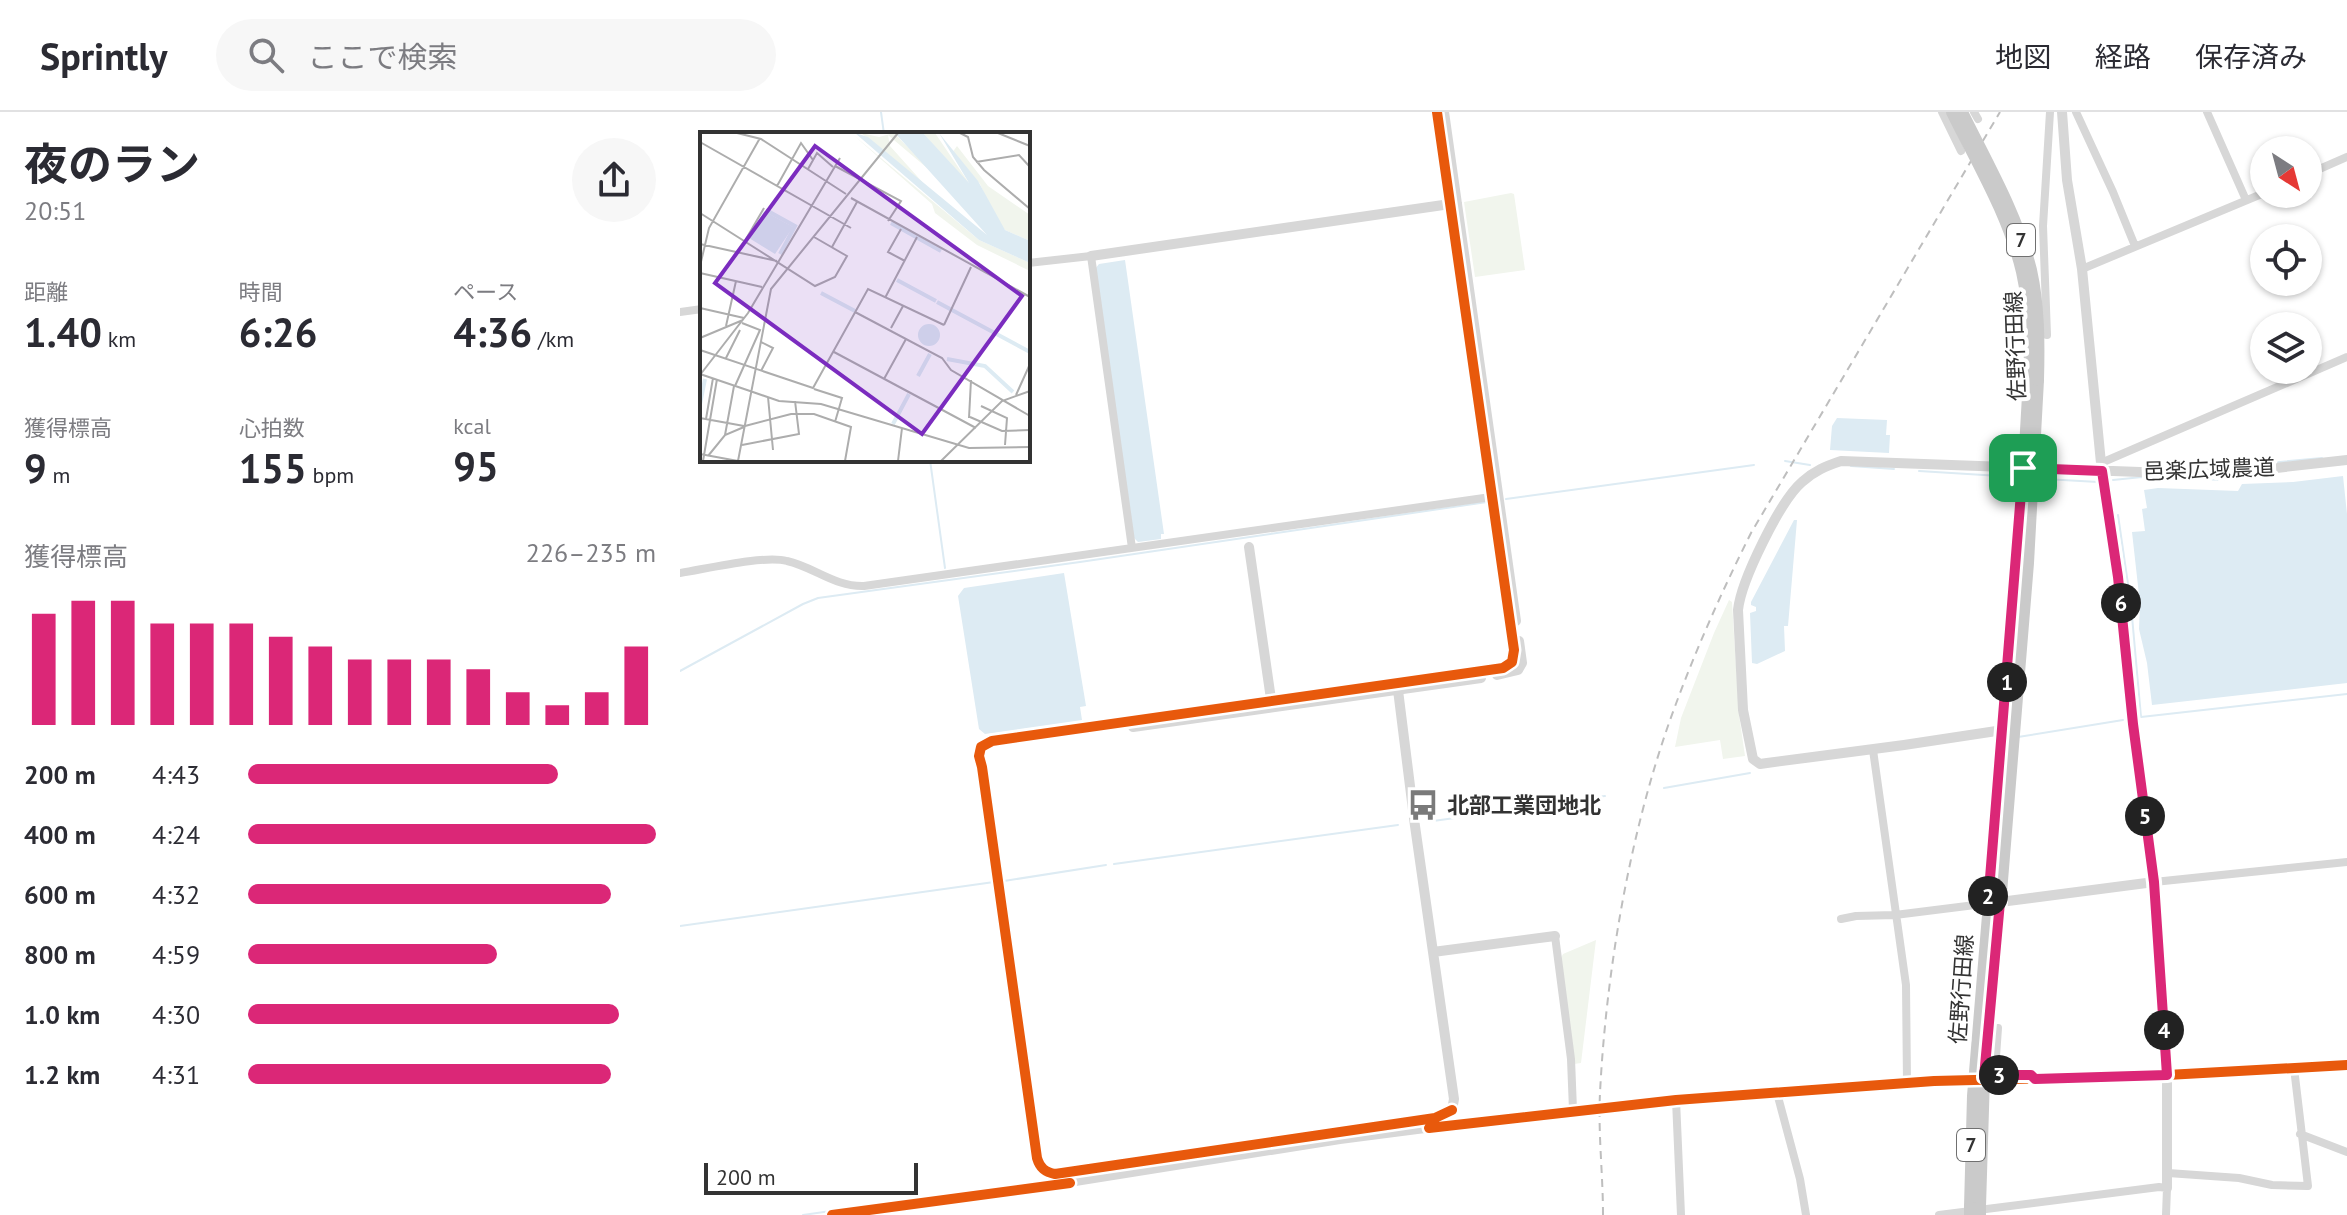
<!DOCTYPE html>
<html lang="ja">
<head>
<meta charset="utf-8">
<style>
  body { margin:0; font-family:"PT Sans","Noto Sans JP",sans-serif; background:#f7f7f7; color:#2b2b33; height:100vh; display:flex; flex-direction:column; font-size:30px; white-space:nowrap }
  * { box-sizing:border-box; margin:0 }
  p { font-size:26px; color:#7c7c81 }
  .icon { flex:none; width:44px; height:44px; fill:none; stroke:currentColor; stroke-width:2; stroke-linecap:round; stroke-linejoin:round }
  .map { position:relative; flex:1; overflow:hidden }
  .details { display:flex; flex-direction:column; background:#fff; width:680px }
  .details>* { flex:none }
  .needle { width:52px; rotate:144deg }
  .fabs { position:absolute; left:1570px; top:24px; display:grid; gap:16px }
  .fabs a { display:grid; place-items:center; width:72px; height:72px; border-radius:50%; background:#fff; box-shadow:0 2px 6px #0004; font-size:40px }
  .scale { position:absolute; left:24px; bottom:20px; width:214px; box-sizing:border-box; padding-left:8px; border:4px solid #333; border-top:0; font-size:22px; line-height:28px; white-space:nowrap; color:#333; -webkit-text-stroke:6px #fff; paint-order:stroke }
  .pin { position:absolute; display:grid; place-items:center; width:68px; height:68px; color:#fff; margin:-34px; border-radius:16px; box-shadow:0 4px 12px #0006 }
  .km { position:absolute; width:40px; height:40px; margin:-20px; border-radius:50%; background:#222; color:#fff; font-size:22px; line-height:40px; text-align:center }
  .round { display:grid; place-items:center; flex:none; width:84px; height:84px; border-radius:42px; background:#f7f7f7 }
  .head { display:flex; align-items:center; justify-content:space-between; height:136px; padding:0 24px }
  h1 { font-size:44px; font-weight:700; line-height:60px }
  .stats { display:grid; grid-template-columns:repeat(3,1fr); gap:12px; height:136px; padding:8px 24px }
  .stats div { display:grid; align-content:center }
  .stats b { font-size:40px; font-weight:700 }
  .stats small { font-size:22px; font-weight:400 }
  .stats p { font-size:22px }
  .chart { height:224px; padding:16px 24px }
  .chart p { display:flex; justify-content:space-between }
  .chart svg { width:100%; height:144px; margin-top:8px; stroke:#db2777; stroke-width:6 }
  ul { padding:0 24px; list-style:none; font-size:26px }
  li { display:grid; grid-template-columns:128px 96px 1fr; align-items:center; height:60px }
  li i { height:20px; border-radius:10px; background:#db2777 }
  header { display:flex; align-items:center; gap:48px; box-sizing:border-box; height:112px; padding:0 40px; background:#fff; border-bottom:2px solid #e1e1e2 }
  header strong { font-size:38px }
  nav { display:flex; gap:44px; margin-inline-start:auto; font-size:28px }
  .search { width:560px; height:72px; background:#f7f7f7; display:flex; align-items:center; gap:20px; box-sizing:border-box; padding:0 28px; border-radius:44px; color:#7c7c81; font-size:30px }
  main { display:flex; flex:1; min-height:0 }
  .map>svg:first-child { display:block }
</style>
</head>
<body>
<header>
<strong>Sprintly</strong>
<div class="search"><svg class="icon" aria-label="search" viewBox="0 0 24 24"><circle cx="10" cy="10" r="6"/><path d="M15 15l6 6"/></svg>ここで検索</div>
<nav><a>地図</a><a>経路</a><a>保存済み</a></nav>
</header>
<main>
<section class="details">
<div class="head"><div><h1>夜のラン</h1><p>20:51</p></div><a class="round"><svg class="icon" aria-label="share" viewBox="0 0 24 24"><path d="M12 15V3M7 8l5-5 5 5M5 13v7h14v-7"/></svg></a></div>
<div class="stats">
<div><p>距離</p><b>1.40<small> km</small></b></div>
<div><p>時間</p><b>6:26</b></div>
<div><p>ペース</p><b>4:36<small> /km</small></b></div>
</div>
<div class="stats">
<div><p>獲得標高</p><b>9<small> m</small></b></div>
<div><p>心拍数</p><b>155<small> bpm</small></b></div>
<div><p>kcal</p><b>95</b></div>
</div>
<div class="chart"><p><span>獲得標高</span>226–235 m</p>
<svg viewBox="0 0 160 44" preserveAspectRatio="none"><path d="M5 44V10M15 44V6M25 44V6M35 44V13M45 44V13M55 44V13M65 44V17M75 44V20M85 44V24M95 44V24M105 44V24M115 44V27M125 44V34M135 44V38M145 44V34M155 44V20"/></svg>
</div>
<ul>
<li><b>200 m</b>4:43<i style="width:76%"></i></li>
<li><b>400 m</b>4:24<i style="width:100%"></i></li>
<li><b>600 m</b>4:32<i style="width:89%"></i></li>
<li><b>800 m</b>4:59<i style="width:61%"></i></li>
<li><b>1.0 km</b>4:30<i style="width:91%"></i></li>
<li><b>1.2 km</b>4:31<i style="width:89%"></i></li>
</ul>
</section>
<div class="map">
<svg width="1667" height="1103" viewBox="0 0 1667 1103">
  <rect width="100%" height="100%" fill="#fff"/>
  <path fill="#f1f5ed" d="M831,81L834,82L845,158L795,165L784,90Z
    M1049,488L1052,490L1059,603L1065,644L1043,647L1040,628L995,635L1001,606L1034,521Z
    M916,828L901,951L894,952L881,846L883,842Z"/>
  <path fill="#ddebf3" d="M445,148L484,422H481V427L458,430L454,426L415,157L419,152Z
    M1157,306L1207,308L1206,323H1210L1209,341L1150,338L1152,314Z
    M1663,364L1667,402V571L1472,593L1467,551L1459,517L1460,492L1452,420L1465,419L1462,397L1467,396L1464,378L1478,376L1558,379L1562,372L1613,370Z
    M1114,408H1117L1108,514H1104L1105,539L1077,552L1072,551L1070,501L1076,499V495L1071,493V490Z
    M384,461L406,594L400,595L402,608L305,622L299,617L278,484L284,476Z"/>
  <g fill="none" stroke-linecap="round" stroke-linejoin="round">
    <path stroke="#ddebf3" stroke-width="2" d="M201,0L204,22
      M250,348L265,456
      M1105,349L1130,353
      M1171,354L1214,357
      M1545,355L1642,346
      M1239,359L1320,364
      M1365,367L1418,370
      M1433,368L1462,365L1546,368
      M826,387L1074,353
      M1438,403L1451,493L1461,605L1667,582
      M0,559L123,492L138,486L400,450L807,390
      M1338,625L1443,608
      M984,676L1070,661
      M900,687L925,684
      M875,692L888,690
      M753,709L855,695
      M434,752L718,713
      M324,769L426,753
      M0,814L314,770
      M1002,984L1175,971
      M763,1011L888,995
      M177,1096L421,1062
      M123,1103L151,1099"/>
    <path stroke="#d7d7d7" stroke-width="8" d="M1262,0L1281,39
      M1294,0L1298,7
      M1396,0L1433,80L1455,134
      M1527,0L1566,88
      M1628,62L1667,45
      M348,151L411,144L452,436
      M1402,157L1584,81
      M0,200L22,197
      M1367,223L1363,114L1370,0
      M1421,351L1667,245
      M0,461C26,457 84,443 107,449C134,455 155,475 184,474L818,384
      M1193,638L1226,873L1227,971
      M1474,770L1667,750
      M1161,807L1176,804L1215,803L1311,791
      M875,824L891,947L893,998
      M1304,965L1312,968L1315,959L1318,916
      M1319,967L1487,963L1667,953
      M1097,981L1120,1067L1126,1103
      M996,988L1001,1103
      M1620,1022L1667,1040
      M1488,1061L1559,1066L1592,1073L1628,1074L1614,956
      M152,1103L364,1075L660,1028L893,998L996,988L1280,967
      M1259,1103L1479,1075L1487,1076L1486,1103"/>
    <path stroke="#d7d7d7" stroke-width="10" d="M764,0L836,509
      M1382,0L1387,68L1402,157L1421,351L1438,465L1453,612L1474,770L1487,963V1076
      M411,144L777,91
      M569,435L592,594
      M817,563L838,558L842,551L839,529
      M717,570L735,714L774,987L772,998L755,1006L375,1062C365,1060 360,1056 357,1046L302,655L299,644L301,635L312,629C482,605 652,579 823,556L832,550L834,538L757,0
      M453,615L801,566
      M1323,618L1224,633L1087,651L1080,652L1073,647L1063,598L1058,498C1061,469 1100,389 1122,370C1134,359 1146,354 1161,349L1487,361H1551L1667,348
      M1320,790L1474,770
      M753,840L875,824"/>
    <path stroke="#cacaca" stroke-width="12" d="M1300,1094L1304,965L1315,854L1348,451L1358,268
      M1290,1095L1293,984L1341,406L1349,266"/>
    <path stroke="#bebebe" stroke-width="2" stroke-dasharray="8 6" stroke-linecap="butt" d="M923,1103C923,1062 918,1022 920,981C926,861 949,725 989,611C1012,546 1040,483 1071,421L1320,0"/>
    <path stroke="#cacaca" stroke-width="12" d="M1272,0C1297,51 1329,104 1342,160C1350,195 1351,231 1349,266
      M1282,0C1307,51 1337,102 1351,158C1359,194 1359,231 1358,268
      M1290,1103V1095
      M1300,1103V1094"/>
    <defs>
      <path id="cycleway" d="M757,0L834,538L832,550L823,556L312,629L301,635L299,644L302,655L357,1046C360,1056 365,1060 375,1062L755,1006L772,998
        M749,1016L996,988L1254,969L1487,963L1667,953
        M152,1103L390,1071"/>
    </defs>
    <use href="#cycleway" stroke="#fff" stroke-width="15"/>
    <use href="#cycleway" stroke="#e8590c" stroke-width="10"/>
  </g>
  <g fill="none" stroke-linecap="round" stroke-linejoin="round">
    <defs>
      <path id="route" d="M1343,356L1422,359L1438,465L1453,612L1474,770L1487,963L1355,967L1351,963H1314L1312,968L1304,965L1320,790L1308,791Z"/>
    </defs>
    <use href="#route" stroke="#fff" stroke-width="16"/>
    <use href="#route" stroke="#db2777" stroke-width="10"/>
  </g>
  <defs>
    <symbol id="bus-bare" viewBox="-9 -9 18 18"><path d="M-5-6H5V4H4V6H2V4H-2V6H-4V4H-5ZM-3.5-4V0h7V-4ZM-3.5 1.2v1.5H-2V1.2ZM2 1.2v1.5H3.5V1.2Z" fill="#7a7a7a" stroke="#fff" stroke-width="2.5" paint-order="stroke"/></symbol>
  </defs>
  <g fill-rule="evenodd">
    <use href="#bus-bare" x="721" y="671" width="44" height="44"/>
  </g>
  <g text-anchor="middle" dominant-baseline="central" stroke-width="8" stroke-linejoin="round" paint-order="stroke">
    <g fill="#fff" stroke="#707070" stroke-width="2">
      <rect x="1327" y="112" width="28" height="32" rx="6"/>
      <rect x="1277" y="1017" width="28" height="32" rx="6"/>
    </g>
    <g font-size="20" font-weight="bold" fill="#333">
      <text x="1341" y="128">7</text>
      <text x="1291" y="1033">7</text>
    </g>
    <g font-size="22" fill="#333" stroke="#fff">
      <text transform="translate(1335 234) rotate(-92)">佐野行田線</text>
      <text transform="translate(1529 357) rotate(-2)">邑楽広域農道</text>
      <text transform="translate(1281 877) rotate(-86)">佐野行田線</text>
    </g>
    <g font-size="22" font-weight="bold" fill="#333" stroke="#fff" text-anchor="start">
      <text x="767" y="693">北部工業団地北</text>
    </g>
  </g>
  <g transform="translate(20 20)">
    <rect width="330" height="330" fill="#fff"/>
    <path d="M151,1L279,108L330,131V139L277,113L235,81L232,72ZM161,1L179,5L194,1L233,41L188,3L190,14L225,53ZM223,1H235L269,51L264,50ZM257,14L288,54L330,83V109L305,98L294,84L280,52L252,21Z" fill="#f1f5ed"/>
    <path d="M155,1L168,5L287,103L195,1H223L269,51L239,1L278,49L305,98L330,109V131L279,108ZM64,79L93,95L75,122L49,106ZM218 203a11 11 0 1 1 22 0a11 11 0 1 1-22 0Z" fill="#ddebf3"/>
    <path fill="none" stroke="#ddebf3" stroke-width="4" d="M66,78L95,94L80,122M191,91L241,119M197,148L236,169M121,161L155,179M237,170L330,220M247,227L285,234L313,260M218,244L230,222M0,272L5,247M193,292L209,262"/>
    <path fill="none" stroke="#adadad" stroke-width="2" d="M37,1L61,7L146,62M260,1L268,5L273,25L284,38L330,77M298,1L330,14M0,10L151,96M276,30L319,23L330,35M135,34L201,69L188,89M108,37L117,21L133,35M77,54L101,11L113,28M151,66L330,165M0,81L115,154L135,145L147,124L114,105M201,97L188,120L205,129M46,107L64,76M0,112L77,129M132,115L157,70M0,134L9,96L60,6M0,141L62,155M185,166L217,105M0,176L44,186M155,180L242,226L251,238L330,284M244,193L271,135M26,194L36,149M191,196L203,174M0,206L43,188M0,218L113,256L168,157L244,193M134,220L276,296M26,226L40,198M61,239L73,216L61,210M0,242L50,259M0,243L48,181L140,26M184,247L206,207M35,254L60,198L42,191M114,257L142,266L135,290M50,259L79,269L121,272L269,316L330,315M316,263L330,232M68,265L73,318M281,274L307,286L305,313M270,285L302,299L330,298M0,286L44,294M269,286L271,248M6,287L13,246M45,294L91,282H114L151,295L145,329M25,303L34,254M42,313L99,302L95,269M0,322L38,329M8,324L25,303L44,295M3,329L17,247M38,329L71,157L198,1M198,329L202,296M241,329L302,269L330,259"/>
    <path fill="#7b2cbf" fill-opacity="0.15" stroke="#7b2cbf" stroke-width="4" d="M115,14L322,164L222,302L15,151Z"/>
    <rect width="330" height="330" fill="none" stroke="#333" stroke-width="4"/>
  </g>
</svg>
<div class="fabs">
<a><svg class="needle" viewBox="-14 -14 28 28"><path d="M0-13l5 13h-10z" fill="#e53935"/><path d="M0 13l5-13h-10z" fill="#7c7c81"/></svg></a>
<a><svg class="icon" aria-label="locate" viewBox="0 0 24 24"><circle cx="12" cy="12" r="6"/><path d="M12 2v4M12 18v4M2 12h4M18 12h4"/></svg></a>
<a><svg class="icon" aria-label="layers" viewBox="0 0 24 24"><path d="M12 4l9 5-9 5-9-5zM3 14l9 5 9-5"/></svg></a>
</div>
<div class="scale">200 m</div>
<div class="pin" style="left:1343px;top:356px;background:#1e9e55"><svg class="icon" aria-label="arrive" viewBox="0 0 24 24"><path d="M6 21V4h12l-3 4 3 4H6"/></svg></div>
<b class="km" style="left:1327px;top:570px">1</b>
<b class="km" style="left:1308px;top:784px">2</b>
<b class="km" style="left:1319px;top:963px">3</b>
<b class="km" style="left:1484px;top:918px">4</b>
<b class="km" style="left:1465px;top:704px">5</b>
<b class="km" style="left:1441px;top:491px">6</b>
</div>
</main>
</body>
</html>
